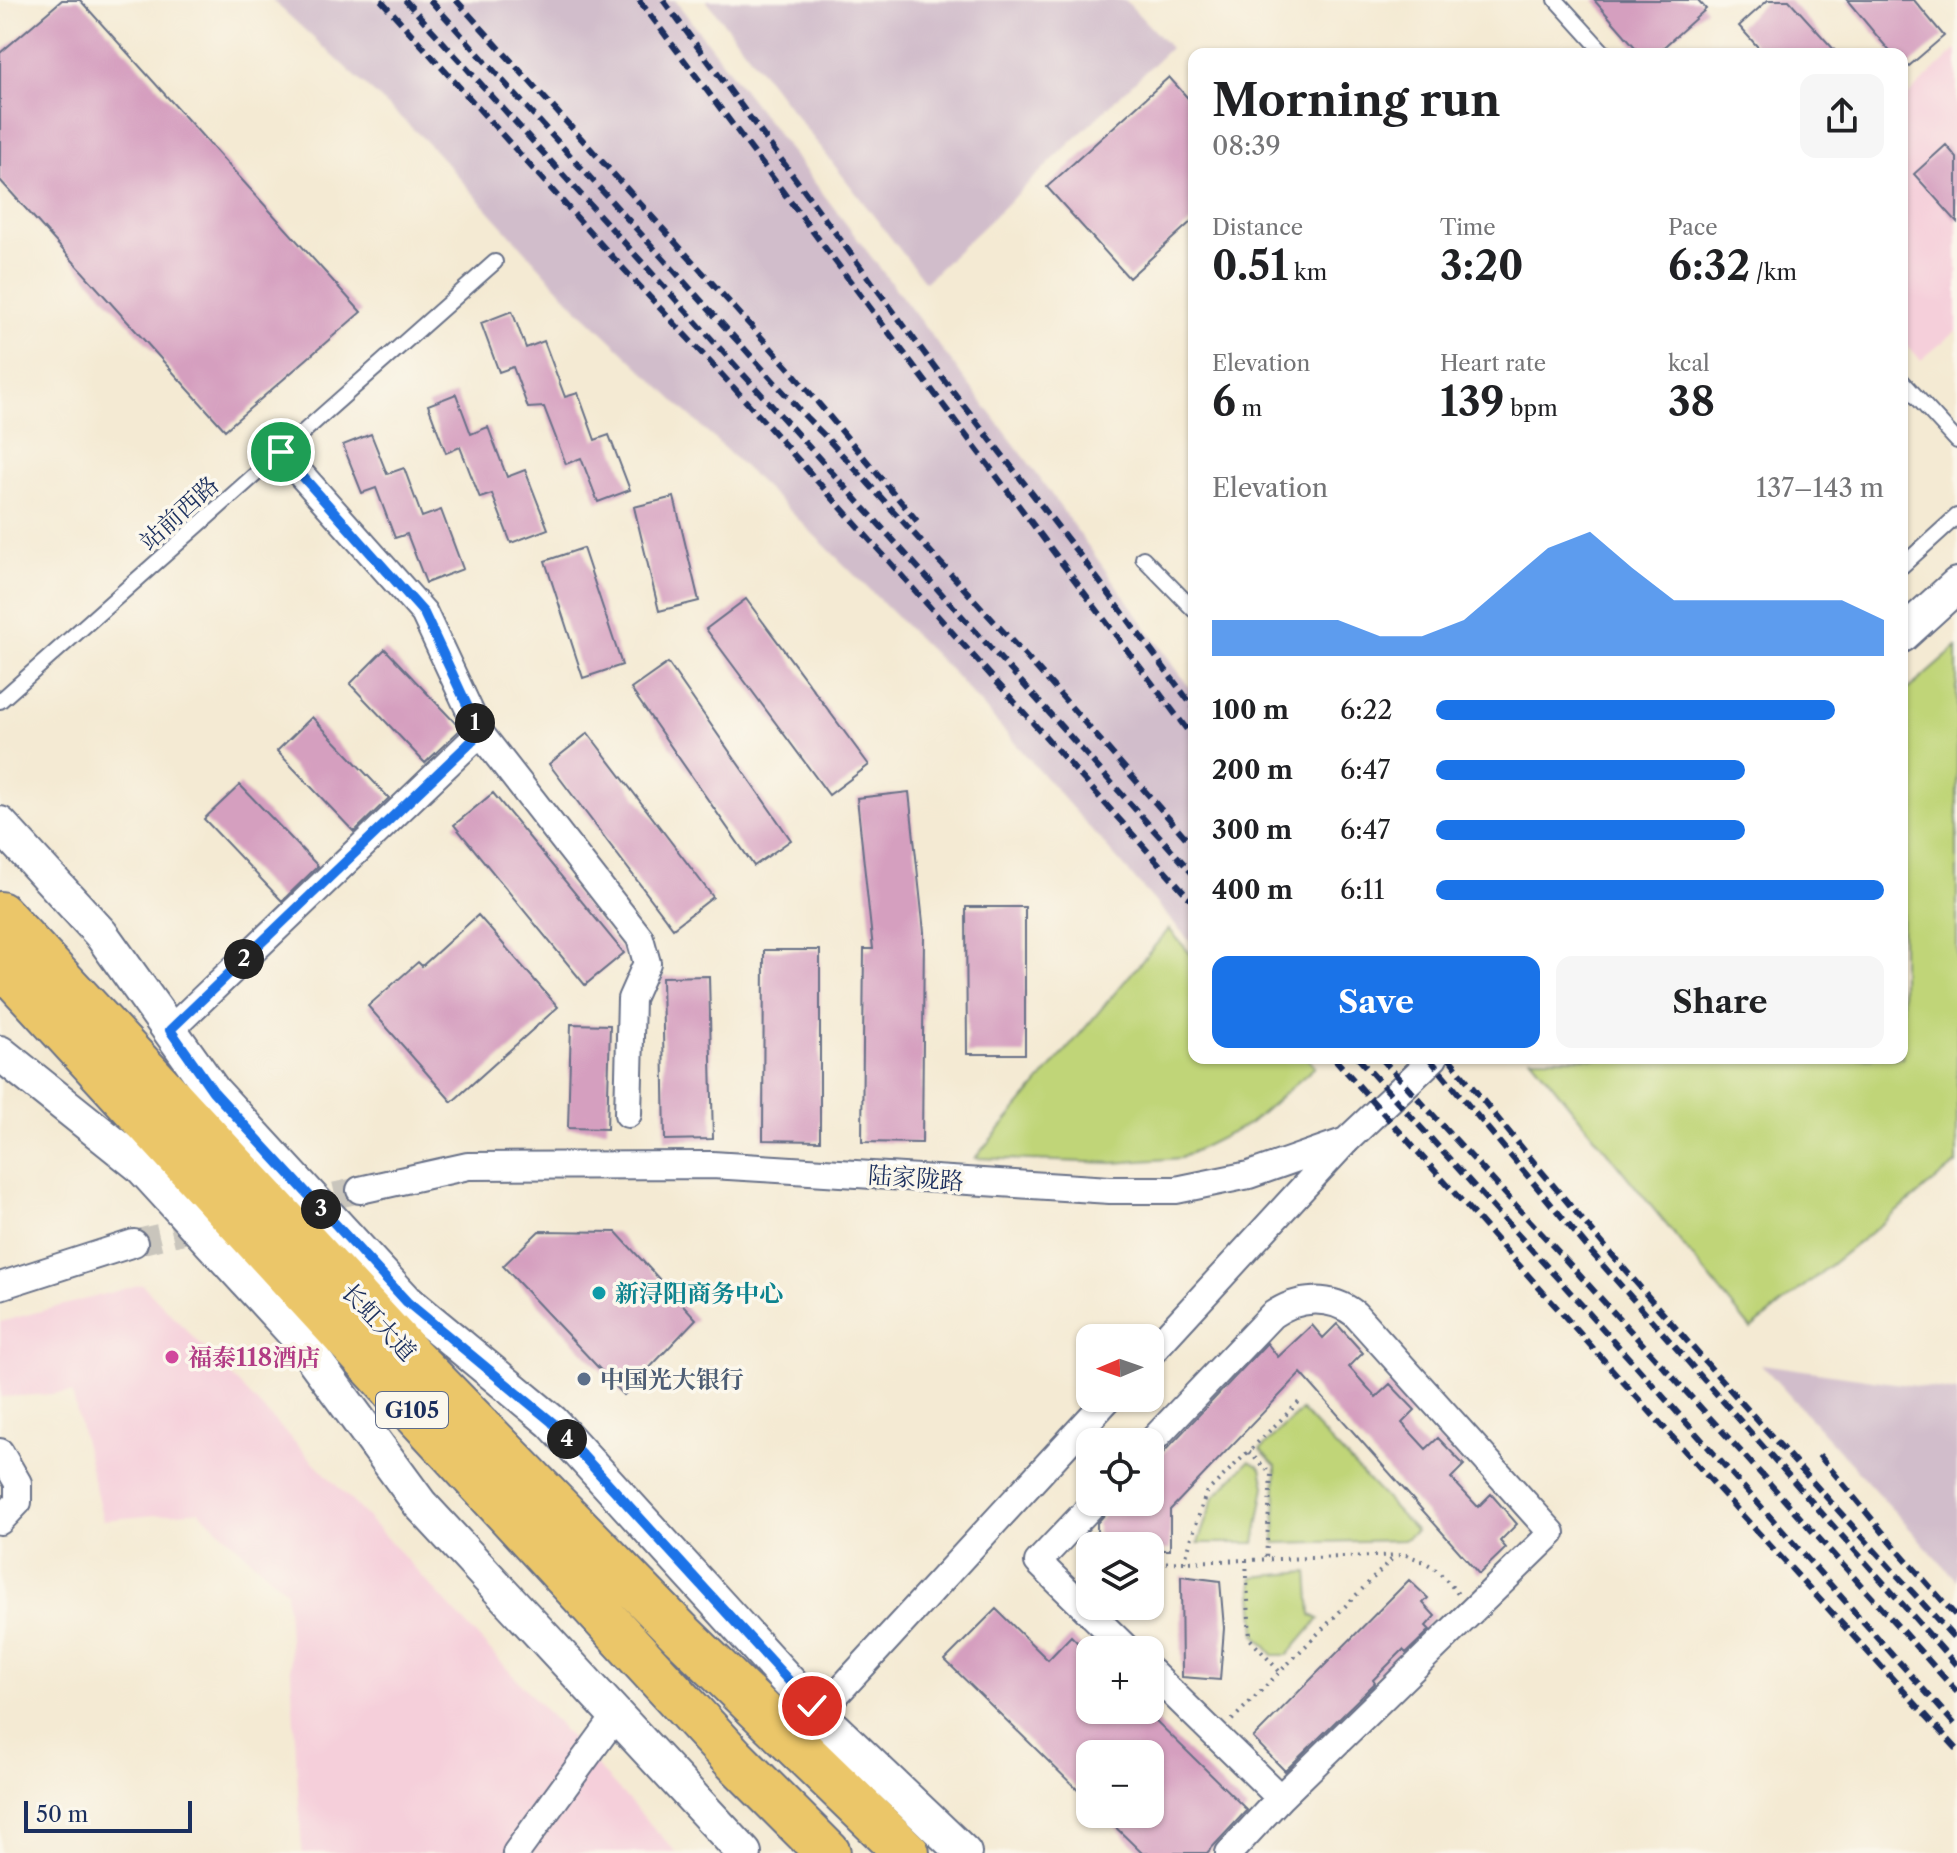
<!DOCTYPE html>
<html lang="en">
<head>
<meta charset="utf-8">
<style>
  body { margin:0; font-family:"Libre Caslon Text","Noto Serif SC",serif; background:#f6f6f6; color:#202124; height:100vh; display:flex; flex-direction:column; font-size:30px; white-space:nowrap }
  * { box-sizing:border-box; margin:0 }
  p { font-size:26px; color:#757577 }
  .icon { flex:none; width:44px; height:44px; fill:none; stroke:currentColor; stroke-width:2; stroke-linecap:round; stroke-linejoin:round }
  .map { position:relative; flex:1; overflow:hidden }
  .panel { position:absolute; left:1188px; top:48px; width:720px; height:1016px; display:flex; flex-direction:column; background:#fff; border-radius:16px; box-shadow:0 2px 6px #0004 }
  .panel>* { flex:none }
  .needle { width:52px; rotate:268deg }
  .controls { position:absolute; left:1076px; top:1324px; display:grid; gap:16px }
  .controls a { display:grid; place-items:center; width:88px; height:88px; border-radius:16px; background:#fff; box-shadow:0 2px 6px #0004; font-size:40px }
  .scale { position:absolute; left:24px; bottom:20px; width:168px; box-sizing:border-box; padding-left:8px; border:4px solid #1b2f5e; border-top:0; font-size:22px; line-height:28px; white-space:nowrap; color:#1b2f5e; -webkit-text-stroke:6px #fbf7ec; paint-order:stroke }
  .pin { position:absolute; display:grid; place-items:center; width:68px; height:68px; color:#fff; margin:-34px; border:4px solid #fff; border-radius:50%; box-shadow:0 2px 8px #0007 }
  .km { position:absolute; width:40px; height:40px; margin:-20px; border-radius:50%; background:#222; color:#fff; font-size:22px; line-height:40px; text-align:center }
  .round { display:grid; place-items:center; flex:none; width:84px; height:84px; border-radius:16px; background:#f6f6f6 }
  .head { display:flex; align-items:center; justify-content:space-between; height:136px; padding:0 24px }
  h1 { font-size:44px; font-weight:700; line-height:60px }
  .stats { display:grid; grid-template-columns:repeat(3,1fr); gap:12px; height:136px; padding:8px 24px }
  .stats div { display:grid; align-content:center }
  .stats b { font-size:40px; font-weight:700 }
  .stats small { font-size:22px; font-weight:400 }
  .stats p { font-size:22px }
  .chart { height:224px; padding:16px 24px }
  .chart p { display:flex; justify-content:space-between }
  .chart svg { width:100%; height:144px; margin-top:8px; fill:#1a73e8; opacity:.7 }
  .button { display:flex; gap:16px; margin-top:auto; padding:16px 24px }
  .button a { flex:1; height:92px; border-radius:16px; background:#1a73e8; color:#fff; font-size:32px; font-weight:700; line-height:92px; text-align:center }
  .button a+a { background:#f6f6f6; color:#202124 }
  ul { padding:0 24px; list-style:none; font-size:26px }
  li { display:grid; grid-template-columns:128px 96px 1fr; align-items:center; height:60px }
  li i { height:20px; border-radius:10px; background:#1a73e8 }
  .map>svg:first-child { display:block }
</style>
</head>
<body>
<div class="map">
<svg width="1957" height="1853" viewBox="0 0 1957 1853">
  <rect width="100%" height="100%" fill="#fbf7ec"/>
  <filter id="ink" filterUnits="userSpaceOnUse"><feTurbulence type="fractalNoise" baseFrequency=".0125" numOctaves="2"/><feDisplacementMap in="SourceGraphic" scale="16" xChannelSelector="R" yChannelSelector="G"/><feConvolveMatrix kernelMatrix="1 2 1 2 8 2 1 2 1" color-interpolation-filters="sRGB"/></filter>
  <filter id="wash" filterUnits="userSpaceOnUse"><feTurbulence type="fractalNoise" baseFrequency=".006" numOctaves="4" result="noise"/><feDisplacementMap in="SourceGraphic" scale="32" xChannelSelector="R" yChannelSelector="G"/><feGaussianBlur stdDeviation="1.8" result="paint"/><feColorMatrix in="noise" values="0 0 0 0 0 0 0 0 0 0 0 0 0 0 0 0 0 1.4 0 .05"/><feComposite in="paint" operator="in"/></filter>
  <g filter="url(#wash)">
    <rect width="100%" height="100%" fill="#f4ead3"/>
    <path fill="#f5cfda" d="M1957,49V330L1921,360L1902,341V101Z
      M142,1284L369,1519L677,1853H302L286,1591L199,1511L103,1520L72,1393L0,1397V1322Z"/>
    <path fill="#d1bdcb" d="M272,0H675L1028,462L1194,694V946L954,674L789,510L573,304L425,140Z
      M706,0H1125L1170,48L925,282Z
      M1761,1364L1957,1392V1581Z"/>
    <path fill="#c0d578" stroke="#6e826b" stroke-width="2" d="M1957,647V1163L1751,1329L1531,1058H1902V695Z
      M1169,929L1194,958V1058H1307L1315,1067L1249,1124L1181,1158L1113,1163L975,1158Z
      M1301,1410L1416,1531L1404,1540L1275,1543L1276,1466L1260,1450Z
      M1249,1461L1261,1468L1265,1486L1255,1543H1198L1214,1497Z
      M1308,1572L1311,1615L1319,1619L1288,1655H1273L1256,1635L1252,1577Z"/>
    <g id="blocks">
      <path fill="#d59fbf" d="M62,0H80L361,312L225,430L0,180V53Z
        M1594,0H1698L1706,9L1656,54H1641Z
        M1768,0H1789L1838,54H1764L1739,26Z
        M1847,0H1914L1944,36L1902,72V54H1892Z
        M1169,77L1194,105V219L1129,278L1047,187Z
        M1946,145L1957,158V222L1914,174Z
        M512,311L526,348L544,341L565,397L578,393L595,440L609,435L630,490L598,502L581,458L566,464L544,407L528,408L513,367L499,372L481,323Z
        M456,394L471,434L488,427L507,477L525,470L548,529L511,543L492,494L480,498L460,447L446,453L428,405Z
        M371,434L387,474L404,468L422,517L441,510L463,569L426,583L407,534L395,538L376,488L362,493L343,445Z
        M674,497L699,601L659,611L634,507Z
        M583,548L622,665L583,678L545,561Z
        M746,599L869,765L829,795L706,629Z
        M385,649L461,729L425,763L350,684Z
        M668,663L791,840L754,866L631,689Z
        M312,717L389,798L354,832L277,751Z
        M588,733L713,897L673,928L549,764Z
        M240,785L318,866L282,901L204,819Z
        M909,792L924,932L922,1143L862,1142L864,949H873L857,798Z
        M493,793L624,953L585,985L454,825Z
        M966,907H1025V1054H967Z
        M478,915L558,1007L452,1102L368,1006L418,962L422,966Z
        M764,950H820V1141L763,1140Z
        M709,976L713,1139L665,1140L662,977Z
        M571,1024L610,1025L607,1129L568,1128Z
        M539,1231L616,1232L696,1319L624,1395L503,1266Z
        M1337,1324L1363,1353L1349,1367L1376,1397L1390,1384L1415,1410L1402,1423L1426,1449L1438,1438L1464,1465L1451,1478L1478,1507L1491,1494L1517,1524L1500,1541L1506,1548L1479,1574L1301,1373L1170,1510V1550H1150V1546H1102L1097,1532V1523L1107,1512L1111,1502H1150V1460L1162,1454L1267,1343L1278,1357L1312,1325L1323,1338Z
        M1181,1576L1220,1581L1224,1628L1220,1680L1182,1677Z
        M1409,1580L1428,1598L1423,1603L1435,1616L1426,1626L1430,1630L1406,1653L1403,1650L1373,1680L1375,1683L1285,1771L1253,1738Z
        M996,1609L1048,1660L1071,1636L1090,1655V1710H1145L1247,1810L1207,1853H1142L1102,1814H1150V1754H1090V1802L945,1660Z"/>
    </g>
  </g>
  <g filter="url(#ink)">
    <use href="#blocks" fill-opacity="0" stroke="#677087" stroke-width="2"/>
    <g fill="none" stroke-linecap="round" stroke-linejoin="round">
      <path stroke="#c9c5bc" stroke-width="26" stroke-dasharray="26 13" stroke-linecap="butt" d="M297,1204L360,1190
        M134,1243L212,1224"/>
      <defs>
        <path id="service" d="M1556,0L1605,54
          M1902,381L1957,441
          M1143,558L1194,610
          M1902,566L1957,516
          M0,701L495,262"/>
        <path id="minor" d="M281,452L424,613L480,733L640,938L647,963L631,999L628,1114
          M170,1030L480,733
          M360,1190L468,1166L712,1165L1110,1190H1176L1249,1175L1346,1141
          M0,1286L134,1243
          M1150,1354L1346,1141L1434,1058
          M1150,1443L1272,1315C1298,1297 1330,1295 1355,1314L1552,1533L1280,1798L1229,1853
          M0,1452L18,1483V1502L0,1521
          M1095,1502L1038,1562L1128,1650
          M1150,1671L1280,1798
          M818,1714L1109,1398
          M516,1853L616,1716"/>
        <path id="tertiary" d="M1902,635L1957,585
          M0,824L101,934L213,1091L407,1302L552,1422L818,1714L964,1853
          M0,1053L141,1166L296,1335L420,1504L744,1853"/>
        <path id="trunk" d="M0,914L409,1355L680,1633L907,1853
          M0,962L733,1758L828,1853"/>
      </defs>
      <use href="#service" stroke="#677087" stroke-width="18"/>
      <use href="#minor" stroke="#677087" stroke-width="30"/>
      <use href="#tertiary" stroke="#677087" stroke-width="38"/>
      <use href="#trunk" stroke="#677087" stroke-width="48"/>
      <path stroke="#677087" stroke-width="4" stroke-dasharray="2 6" stroke-linecap="butt" d="M1249,1452L1271,1474L1266,1559
        M1246,1560L1250,1639L1280,1672
        M1184,1562L1206,1493L1300,1401
        M1150,1563L1406,1555C1434,1564 1440,1572 1458,1594
        M1232,1720L1395,1556"/>
      <use href="#service" stroke="#fff" stroke-width="14"/>
      <use href="#minor" stroke="#fff" stroke-width="26"/>
      <use href="#tertiary" stroke="#fff" stroke-width="34"/>
      <use href="#trunk" stroke="#ebc669" stroke-width="44"/>
      <path stroke="#1b2f5e" stroke-width="6" stroke-dasharray="12 6" stroke-linecap="butt" d="M381,0L608,252L735,389L1194,903
        M405,0L1025,686L1194,875
        M430,0L806,417L825,436L1051,684L1194,847
        M456,0L788,367L917,521
        M639,0L1194,739
        M663,0L945,381L1082,558L1194,708
        M1334,1058L1743,1516L1957,1749
        M1358,1058L1579,1302L1957,1727
        M1381,1058L1744,1455L1957,1692
        M1429,1058L1592,1253L1957,1666
        M1449,1058C1610,1260 1784,1451 1957,1641
        M1819,1455L1895,1547L1957,1617"/>
    </g>
  </g>
  <g fill="none" stroke-linecap="round" stroke-linejoin="round" filter="url(#ink)">
    <defs>
      <path id="route" d="M281,452L424,613L480,733L170,1030L213,1091L407,1302L552,1422L812,1706"/>
    </defs>
    <use href="#route" stroke="#fff" stroke-width="16"/>
    <use href="#route" stroke="#1a73e8" stroke-width="10"/>
  </g>
  <circle fill="#0f9aa8" stroke="#fbf7ec" stroke-width="3" cx="599" cy="1293" r="8"/>
  <circle fill="#d1479c" stroke="#fbf7ec" stroke-width="3" cx="172" cy="1357" r="8"/>
  <circle fill="#5c6f8a" stroke="#fbf7ec" stroke-width="3" cx="584" cy="1379" r="8"/>
  <g text-anchor="middle" dominant-baseline="central" stroke-width="7" stroke-linejoin="round" paint-order="stroke">
    <rect fill="#fbf7ec" stroke="#5e6b89" stroke-width="2" x="376" y="1392" width="72" height="36" rx="6"/>
    <g font-size="22" font-weight="bold" fill="#1b2f5e">
      <text x="412" y="1410">G105</text>
    </g>
    <g font-size="24" fill="#1b2f5e" stroke="#fbf7ec">
      <text transform="translate(179 513) rotate(-42)">站前西路</text>
      <text transform="translate(916 1178) rotate(4)">陆家陇路</text>
      <text transform="translate(379 1322) rotate(47)">长虹大道</text>
    </g>
    <g font-size="24" font-weight="bold" fill="#0d838f" stroke="#fbf7ec" text-anchor="start">
      <text x="615" y="1293">新浔阳商务中心</text>
    </g>
    <g font-size="24" font-weight="bold" fill="#b23c85" stroke="#fbf7ec" text-anchor="start">
      <text x="188" y="1357">福泰118酒店</text>
    </g>
    <g font-size="24" font-weight="bold" fill="#4e5e75" stroke="#fbf7ec" text-anchor="start">
      <text x="600" y="1379">中国光大银行</text>
    </g>
  </g>
</svg>
<div class="controls">
<a><svg class="needle" viewBox="-14 -14 28 28"><path d="M0-13l5 13h-10z" fill="#e53935"/><path d="M0 13l5-13h-10z" fill="#757577"/></svg></a>
<a><svg class="icon" aria-label="locate" viewBox="0 0 24 24"><circle cx="12" cy="12" r="6"/><path d="M12 2v4M12 18v4M2 12h4M18 12h4"/></svg></a>
<a><svg class="icon" aria-label="layers" viewBox="0 0 24 24"><path d="M12 4l9 5-9 5-9-5zM3 14l9 5 9-5"/></svg></a>
<a>+</a>
<a>−</a>
</div>
<div class="scale">50 m</div>
<div class="pin" style="left:281px;top:452px;background:#1e9e55"><svg class="icon" aria-label="arrive" viewBox="0 0 24 24"><path d="M6 21V4h12l-3 4 3 4H6"/></svg></div>
<div class="pin" style="left:812px;top:1706px;background:#d93025"><svg class="icon" aria-label="check" viewBox="0 0 24 24"><path d="M5 12l5 5 9-10"/></svg></div>
<b class="km" style="left:475px;top:723px">1</b>
<b class="km" style="left:244px;top:959px">2</b>
<b class="km" style="left:321px;top:1209px">3</b>
<b class="km" style="left:567px;top:1439px">4</b>
<section class="panel">
<div class="head"><div><h1>Morning run</h1><p>08:39</p></div><a class="round"><svg class="icon" aria-label="share" viewBox="0 0 24 24"><path d="M12 15V3M7 8l5-5 5 5M5 13v7h14v-7"/></svg></a></div>
<div class="stats">
<div><p>Distance</p><b>0.51<small> km</small></b></div>
<div><p>Time</p><b>3:20</b></div>
<div><p>Pace</p><b>6:32<small> /km</small></b></div>
</div>
<div class="stats">
<div><p>Elevation</p><b>6<small> m</small></b></div>
<div><p>Heart rate</p><b>139<small> bpm</small></b></div>
<div><p>kcal</p><b>38</b></div>
</div>
<div class="chart"><p><span>Elevation</span>137–143 m</p>
<svg viewBox="0 0 160 44" preserveAspectRatio="none"><path d="M0 44V33L10 33L20 33L30 33L40 38L50 38L60 33L70 22L80 11L90 6L100 17L110 27L120 27L130 27L140 27L150 27L160 33V44z"/></svg>
</div>
<ul>
<li><b>100 m</b>6:22<i style="width:89%"></i></li>
<li><b>200 m</b>6:47<i style="width:69%"></i></li>
<li><b>300 m</b>6:47<i style="width:69%"></i></li>
<li><b>400 m</b>6:11<i style="width:100%"></i></li>
</ul>
<div class="button"><a>Save</a><a>Share</a></div>
</section>
</div>
</body>
</html>
